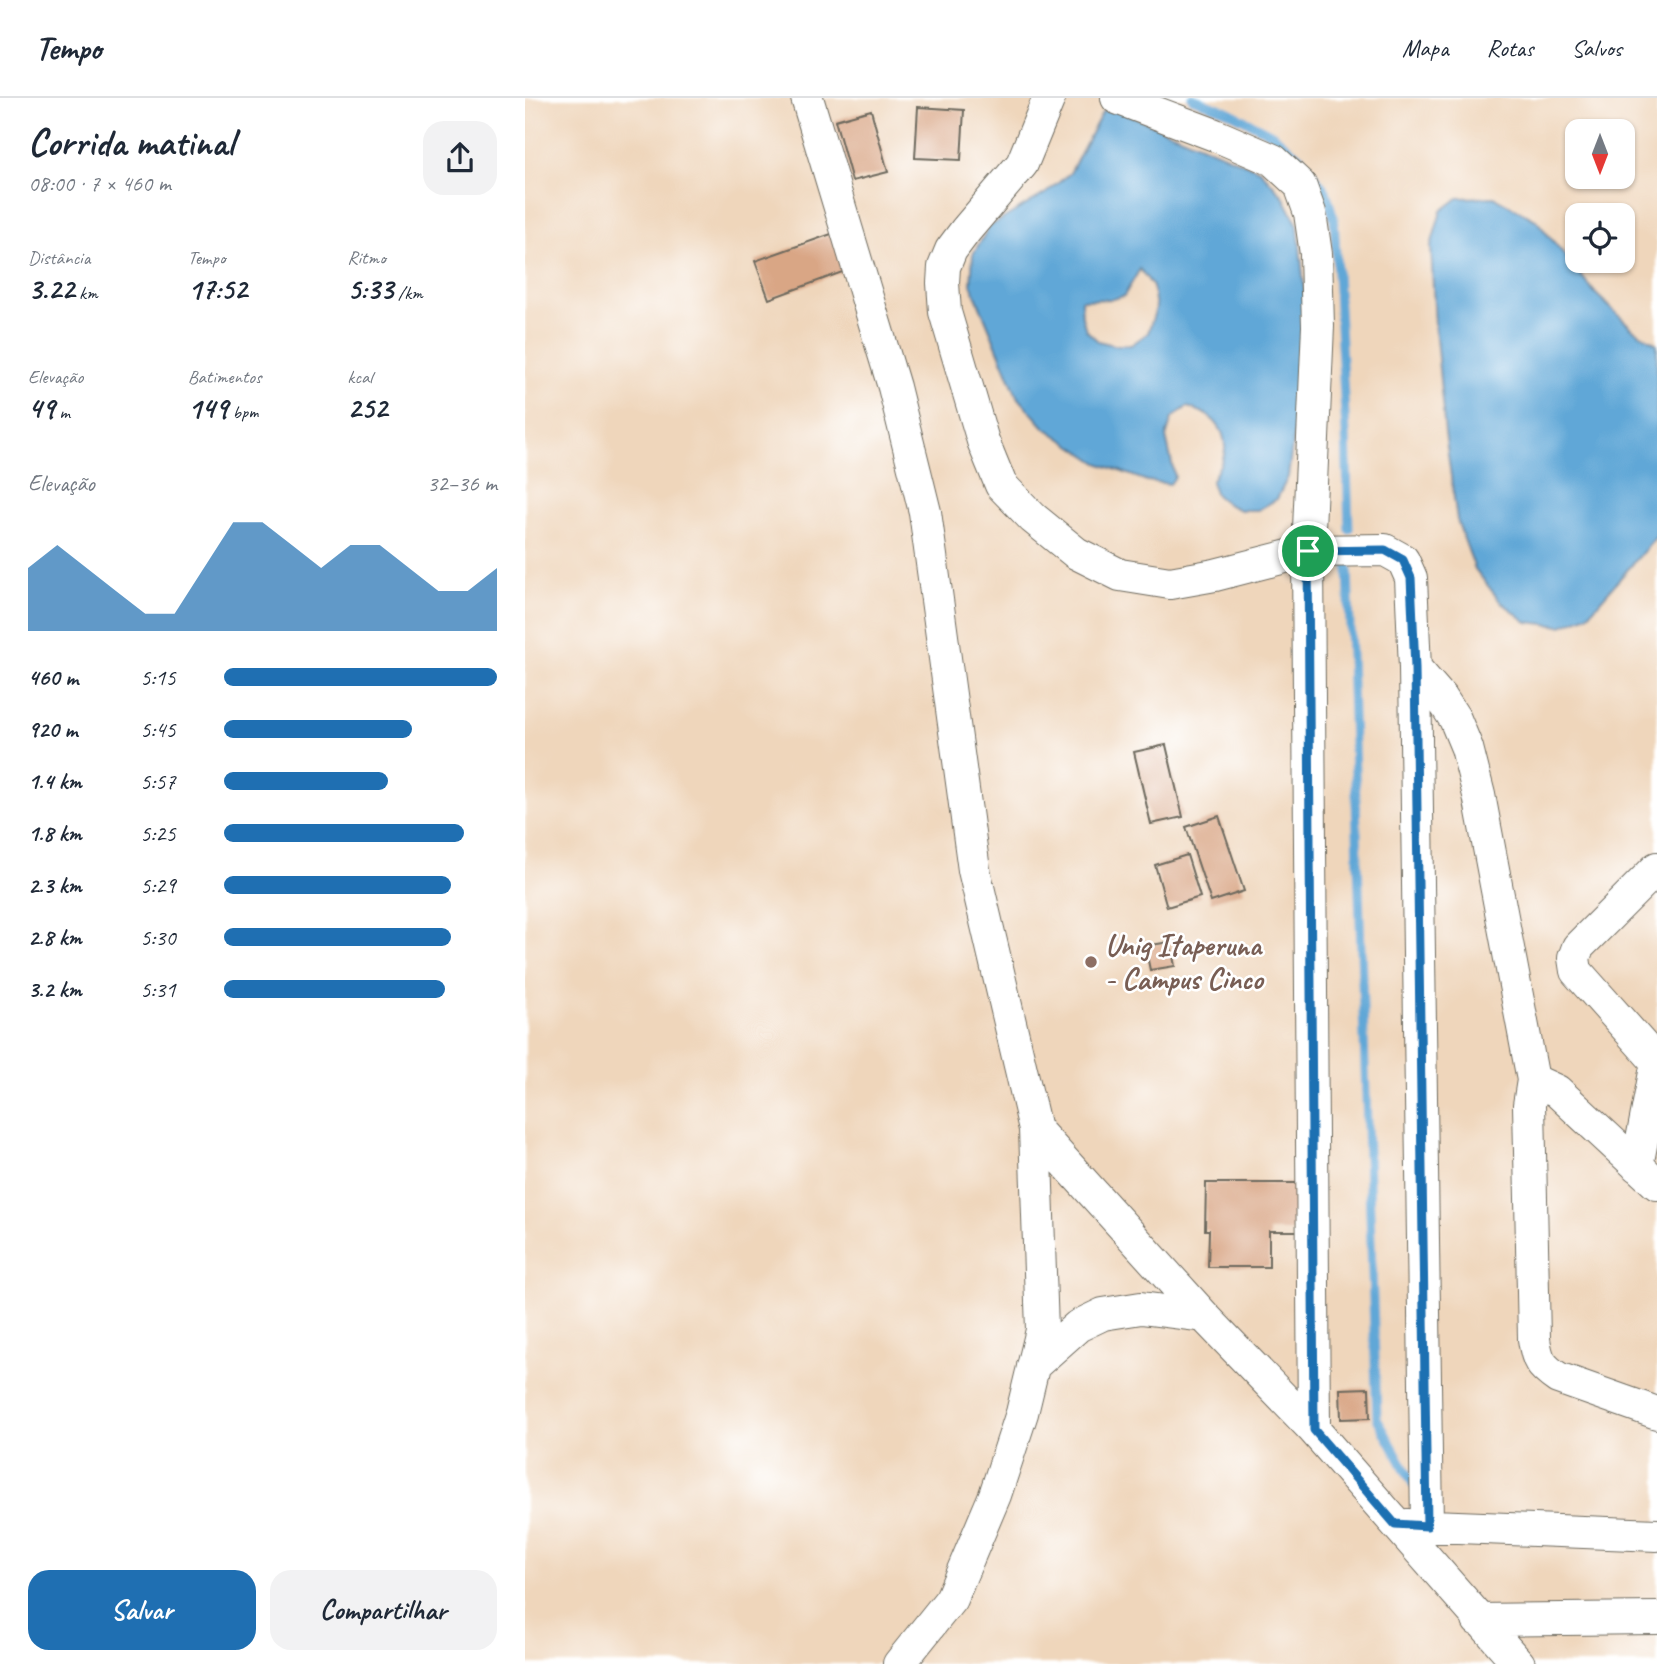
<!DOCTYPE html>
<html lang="pt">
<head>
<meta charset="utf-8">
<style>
  body { margin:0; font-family:Caveat,sans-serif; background:#f2f2f3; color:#1f2937; height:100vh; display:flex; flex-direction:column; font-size:26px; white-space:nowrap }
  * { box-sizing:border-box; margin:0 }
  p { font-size:23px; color:#747a83 }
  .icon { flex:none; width:38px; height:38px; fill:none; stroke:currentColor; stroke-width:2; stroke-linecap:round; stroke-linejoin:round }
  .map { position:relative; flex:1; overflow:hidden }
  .side { display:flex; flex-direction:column; background:#fff; width:525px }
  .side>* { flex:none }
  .needle { width:46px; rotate:180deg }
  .buttons { position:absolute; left:1040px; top:21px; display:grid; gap:14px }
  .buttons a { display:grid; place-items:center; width:70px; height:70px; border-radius:14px; background:#fff; box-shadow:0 2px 5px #0004; font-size:35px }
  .pin { position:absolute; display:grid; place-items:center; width:60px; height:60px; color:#fff; margin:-30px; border:4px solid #fff; border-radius:50%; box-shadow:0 2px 7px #0007 }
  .round { display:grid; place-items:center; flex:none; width:74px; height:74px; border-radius:21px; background:#f2f2f3 }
  .headline { display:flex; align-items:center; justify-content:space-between; height:119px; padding:0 28px }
  h1 { font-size:38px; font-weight:800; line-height:52px }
  .stats { display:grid; grid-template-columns:repeat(3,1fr); gap:10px; height:119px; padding:7px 28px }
  .stats div { display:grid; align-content:center }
  .stats b { font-size:30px; font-weight:800 }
  .stats small { font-size:19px; font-weight:400 }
  .stats p { font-size:19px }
  .chart { height:196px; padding:14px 28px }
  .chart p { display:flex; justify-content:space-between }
  .chart svg { width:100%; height:126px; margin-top:7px; fill:#1f6fb2; opacity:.7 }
  .button { display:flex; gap:14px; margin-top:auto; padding:14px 28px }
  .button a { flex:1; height:80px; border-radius:21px; background:#1f6fb2; color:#fff; font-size:28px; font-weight:800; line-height:80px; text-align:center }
  .button a+a { background:#f2f2f3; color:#1f2937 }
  ul { padding:0 28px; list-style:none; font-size:23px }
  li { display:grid; grid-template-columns:112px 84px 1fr; align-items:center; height:52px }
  li i { height:18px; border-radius:9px; background:#1f6fb2 }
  header { display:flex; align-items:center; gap:42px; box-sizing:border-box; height:98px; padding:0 35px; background:#fff; border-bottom:2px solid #e0e1e3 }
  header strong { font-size:33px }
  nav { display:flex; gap:38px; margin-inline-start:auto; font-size:24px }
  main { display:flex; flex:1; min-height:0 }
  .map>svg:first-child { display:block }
</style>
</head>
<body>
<header>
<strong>Tempo</strong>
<nav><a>Mapa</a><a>Rotas</a><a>Salvos</a></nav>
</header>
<main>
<section class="side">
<div class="headline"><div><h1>Corrida matinal</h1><p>08:00 · 7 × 460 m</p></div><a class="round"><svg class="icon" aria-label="share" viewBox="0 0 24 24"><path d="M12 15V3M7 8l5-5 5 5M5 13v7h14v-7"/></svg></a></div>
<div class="stats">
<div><p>Distância</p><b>3.22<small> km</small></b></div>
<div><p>Tempo</p><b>17:52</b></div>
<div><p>Ritmo</p><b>5:33<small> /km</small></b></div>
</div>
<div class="stats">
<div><p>Elevação</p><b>49<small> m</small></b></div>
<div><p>Batimentos</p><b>149<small> bpm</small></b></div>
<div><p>kcal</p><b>252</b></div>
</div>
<div class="chart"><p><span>Elevação</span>32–36 m</p>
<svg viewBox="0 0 160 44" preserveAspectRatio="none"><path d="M0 44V22L10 14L20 22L30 30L40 38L50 38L60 22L70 6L80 6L90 14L100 22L110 14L120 14L130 22L140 30L150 30L160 22V44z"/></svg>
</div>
<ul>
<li><b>460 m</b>5:15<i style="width:100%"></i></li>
<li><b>920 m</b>5:45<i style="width:69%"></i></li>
<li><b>1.4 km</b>5:57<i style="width:60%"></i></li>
<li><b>1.8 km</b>5:25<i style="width:88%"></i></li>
<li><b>2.3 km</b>5:29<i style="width:83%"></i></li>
<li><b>2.8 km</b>5:30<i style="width:83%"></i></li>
<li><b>3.2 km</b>5:31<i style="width:81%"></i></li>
</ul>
<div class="button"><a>Salvar</a><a>Compartilhar</a></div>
</section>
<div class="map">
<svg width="1132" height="1566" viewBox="0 0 1132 1566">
  <rect width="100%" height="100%" fill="#fff"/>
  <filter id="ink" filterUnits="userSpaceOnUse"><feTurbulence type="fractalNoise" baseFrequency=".0143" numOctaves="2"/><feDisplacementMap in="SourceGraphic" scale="14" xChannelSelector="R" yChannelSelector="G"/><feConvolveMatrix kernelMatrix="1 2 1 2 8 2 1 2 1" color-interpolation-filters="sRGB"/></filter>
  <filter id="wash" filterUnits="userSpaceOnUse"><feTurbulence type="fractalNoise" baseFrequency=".00686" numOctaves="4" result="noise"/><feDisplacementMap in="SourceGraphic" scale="28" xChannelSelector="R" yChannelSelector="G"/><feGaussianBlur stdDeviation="1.57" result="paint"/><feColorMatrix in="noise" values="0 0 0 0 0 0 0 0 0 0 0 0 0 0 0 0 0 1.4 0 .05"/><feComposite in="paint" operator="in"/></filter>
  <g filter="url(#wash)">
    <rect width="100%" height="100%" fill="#ebe0be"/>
    <path fill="#efd6bb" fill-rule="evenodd" d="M0,0H1132V1566H0ZM1052,33H1097V79H1052ZM1052,117H1097V163H1052Z"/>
    <path fill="#61a7d7" stroke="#466981" stroke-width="2" fill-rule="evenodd" d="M578,13H595L735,72L758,98L773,127L781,210L774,295L763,379L752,401L733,412H715L702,406L691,397L686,384C691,374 699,363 700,352C701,328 684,314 662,309L647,320L641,339L650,379L645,386L622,383L573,365L519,329L492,298L446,186L448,156L464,129L521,95L545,75ZM615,171L628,189L631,210L623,235L606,247H589L573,243L561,232L557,219L556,202L588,201L599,198Z
      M969,99L1011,122L1071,196L1108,231L1132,246V438L1063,517L1037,528L1002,524L974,502L950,471L932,422L920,335L910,229L906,148L916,113L933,100Z"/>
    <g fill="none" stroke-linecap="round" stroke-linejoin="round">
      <path stroke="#61a7d7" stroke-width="9" d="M667,0L702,13L747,36L776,60L801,93L809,121L821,335L824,431
        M823,470L852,1320L888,1386"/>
    </g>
    <g id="blocks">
      <path fill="#d9a685" d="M393,9L439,12L436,62L390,60Z
        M346,12L363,74L327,83L310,22Z
        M309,135L323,172L244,201L230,163Z
        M641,647L658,719L626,726L609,654Z
        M694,718L719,793L686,804L661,729Z
        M662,757L675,799L642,809L630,767Z
        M645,844L650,868L625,872L620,848Z
        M681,1085H772V1133H744V1169H683L684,1132H680Z
        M844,1290L845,1320L816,1321L815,1291Z"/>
    </g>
  </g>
  <g filter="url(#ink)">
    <use href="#blocks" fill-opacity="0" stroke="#6e6a5e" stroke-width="2"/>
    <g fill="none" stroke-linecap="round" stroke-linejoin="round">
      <defs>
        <path id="minor" d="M282,0L369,289L400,414L449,772L510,1031L517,1232L497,1315L470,1397L426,1501L374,1566
          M524,0L497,66L441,132L426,152L419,169L418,185L420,214L458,343L476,387L508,420L551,455L595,477L645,485L690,477L783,453L860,452L878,462L886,480L890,570L902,1428
          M592,0L690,37L748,62L775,87L785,115L791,156L793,228L783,453L789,1332
          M890,570L917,601L930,621L942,650L954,697L1008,982
          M1132,770L1053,849L1049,860L1051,873L1132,964
          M510,1031L679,1218L789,1332L994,1566
          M1112,1068L1132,964
          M1132,1086L1032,993L1008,982L1004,1007L1009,1241C1012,1262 1015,1268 1033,1280L1132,1315
          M508,1268L553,1228L578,1216L616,1210L679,1218
          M882,1427L1132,1437
          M953,1522L1132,1520"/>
      </defs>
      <use href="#minor" stroke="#6e6a5e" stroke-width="34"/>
      <use href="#minor" stroke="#fff" stroke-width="32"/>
    </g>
  </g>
  <g fill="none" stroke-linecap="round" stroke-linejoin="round" filter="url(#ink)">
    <defs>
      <path id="route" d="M860,452L878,462L886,480L890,570L902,1428L870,1426L789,1332L783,453Z"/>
    </defs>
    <use href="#route" stroke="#fff" stroke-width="14"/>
    <use href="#route" stroke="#1f6fb2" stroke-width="9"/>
  </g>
  <circle fill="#8d6e63" stroke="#fff" stroke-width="2.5" cx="566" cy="864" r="7"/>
  <g text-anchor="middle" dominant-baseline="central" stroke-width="5" stroke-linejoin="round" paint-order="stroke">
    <g font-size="30" font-weight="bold" fill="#785e54" stroke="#fff" text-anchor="start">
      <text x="580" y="847">Unig Itaperuna<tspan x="580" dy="34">- Campus Cinco</tspan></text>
    </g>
  </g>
</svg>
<div class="buttons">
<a><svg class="needle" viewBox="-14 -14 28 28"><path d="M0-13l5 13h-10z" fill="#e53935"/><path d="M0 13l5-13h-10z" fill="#747a83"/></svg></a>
<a><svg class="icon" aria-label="locate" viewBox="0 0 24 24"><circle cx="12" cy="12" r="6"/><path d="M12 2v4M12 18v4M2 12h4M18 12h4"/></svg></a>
</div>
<div class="pin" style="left:783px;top:453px;background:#1e9e55"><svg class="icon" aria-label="arrive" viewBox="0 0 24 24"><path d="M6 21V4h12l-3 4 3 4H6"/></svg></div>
</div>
</main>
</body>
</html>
